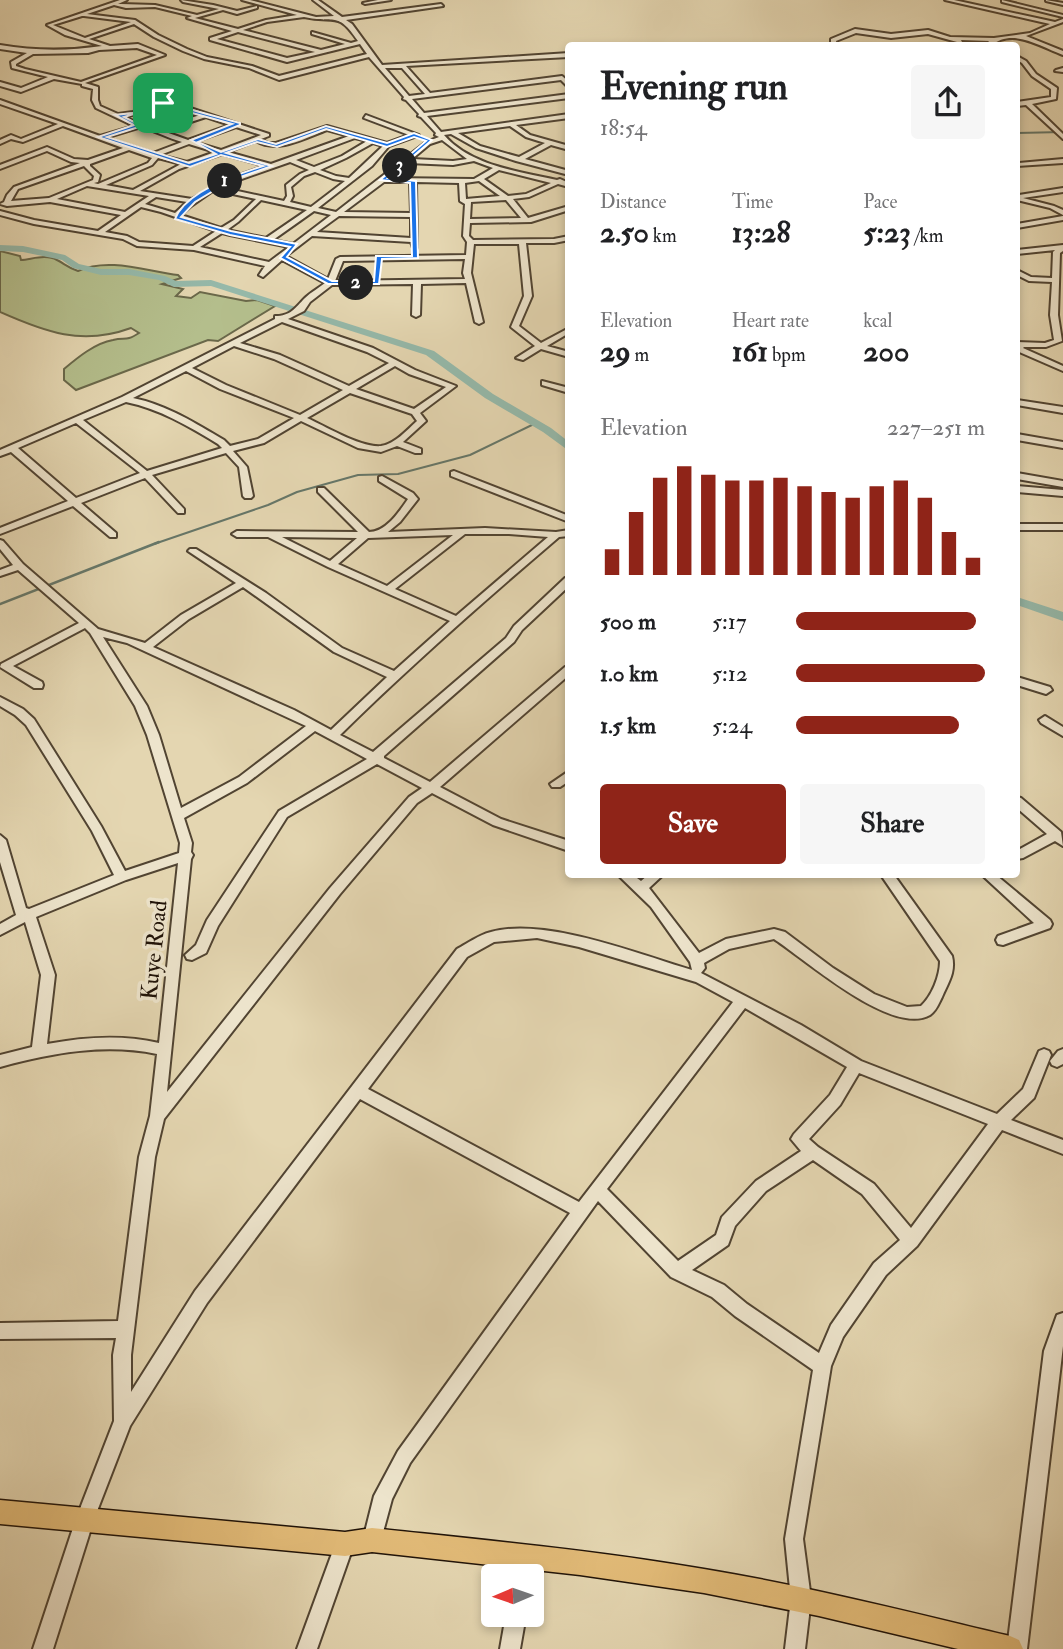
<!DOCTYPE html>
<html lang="en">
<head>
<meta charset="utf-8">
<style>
  body { margin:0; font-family:"IM FELL Double Pica",serif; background:#f6f6f6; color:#202124; height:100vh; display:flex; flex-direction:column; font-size:26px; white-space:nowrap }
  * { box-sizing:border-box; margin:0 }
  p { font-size:23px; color:#757577 }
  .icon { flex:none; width:38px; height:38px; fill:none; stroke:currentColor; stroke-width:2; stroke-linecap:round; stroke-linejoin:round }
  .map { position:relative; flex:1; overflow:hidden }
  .panel { position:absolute; left:565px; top:42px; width:455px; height:836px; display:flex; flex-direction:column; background:#fff; border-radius:7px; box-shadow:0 4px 10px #0003 }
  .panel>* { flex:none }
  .needle { width:46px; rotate:268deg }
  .tools { position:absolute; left:481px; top:1564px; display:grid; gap:14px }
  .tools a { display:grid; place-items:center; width:63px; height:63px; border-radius:7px; background:#fff; box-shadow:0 4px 10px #0003; font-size:35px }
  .pin { position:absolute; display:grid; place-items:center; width:60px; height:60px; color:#fff; margin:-30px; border-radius:14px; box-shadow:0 4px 10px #0006 }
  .km { position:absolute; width:35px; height:35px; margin:-18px; border-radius:50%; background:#222; color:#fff; font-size:19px; line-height:35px; text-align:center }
  .round { display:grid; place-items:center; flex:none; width:74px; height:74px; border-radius:7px; background:#f6f6f6 }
  .head { display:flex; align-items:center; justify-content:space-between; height:119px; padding:0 35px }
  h1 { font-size:38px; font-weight:700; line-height:52px }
  .metrics { display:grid; grid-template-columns:repeat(3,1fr); gap:10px; height:119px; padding:7px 35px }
  .metrics div { display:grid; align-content:center }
  .metrics b { font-size:30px; font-weight:700 }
  .metrics small { font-size:19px; font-weight:400 }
  .metrics p { font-size:19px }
  .chart { height:196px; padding:14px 35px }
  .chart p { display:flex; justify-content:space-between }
  .chart svg { width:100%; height:126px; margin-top:7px; stroke:#8f2418; stroke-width:6 }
  .primary-button { display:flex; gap:14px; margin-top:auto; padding:14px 35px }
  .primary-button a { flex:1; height:80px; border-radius:7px; background:#8f2418; color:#fff; font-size:28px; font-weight:700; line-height:80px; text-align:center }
  .primary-button a+a { background:#f6f6f6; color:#202124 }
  ul { padding:0 35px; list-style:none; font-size:23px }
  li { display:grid; grid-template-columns:112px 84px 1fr; align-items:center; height:52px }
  li i { height:18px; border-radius:9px; background:#8f2418 }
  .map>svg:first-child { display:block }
</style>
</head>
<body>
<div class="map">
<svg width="1063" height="1649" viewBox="0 0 1063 1649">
  <rect width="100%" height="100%" fill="#e4d6b1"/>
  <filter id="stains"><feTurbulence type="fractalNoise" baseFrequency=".00286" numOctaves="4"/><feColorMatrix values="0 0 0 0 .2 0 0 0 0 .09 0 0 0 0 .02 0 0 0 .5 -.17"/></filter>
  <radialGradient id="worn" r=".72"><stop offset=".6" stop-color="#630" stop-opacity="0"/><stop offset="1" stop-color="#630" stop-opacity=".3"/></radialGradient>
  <path fill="#b4be8c" stroke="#6a684a" stroke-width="2" d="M0,251L20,256L21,260C33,259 46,254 57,260C65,264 68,268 78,271C108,257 146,271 178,275L181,278L162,284L183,289L176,296L191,298L200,292L246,301L257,300L275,306L218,341L208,340L76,390L64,380V369C77,358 95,343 113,340C126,337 125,342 139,333L131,328C82,346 45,332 0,312Z"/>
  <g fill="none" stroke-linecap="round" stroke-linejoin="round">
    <path stroke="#667769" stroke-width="2" d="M1017,133L1063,132
      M154,544L268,505L297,492L358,475L398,474L470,455L536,423"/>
    <path stroke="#667769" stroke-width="2.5" d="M0,604L159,542"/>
    <path fill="#95b9aa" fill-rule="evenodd" d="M0,245L23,246L65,255L79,264L101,269H129L165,276L176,281L211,280L434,351L493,394L551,428L569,442V451L543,432L485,398L426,355L211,286L174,287L159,280L129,275H101L73,268L62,260L23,252L0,251Z
      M1017,597L1063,612V621L1017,605Z"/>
    <defs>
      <path id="minor" d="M120,0H127L118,4H121L155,5L197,15L219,9L183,2L181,0L213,5L237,11L257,6V8L237,14L223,10L195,18L238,29L266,20L297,15L242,0H250L316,17L334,16L313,0H318L342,17L441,4L443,6L346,20L352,24L382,65L569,53V57L406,66L430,93L562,76L569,82V88L561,80L412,99L424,113L569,94V98L427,116L441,132L569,114V118L516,125L530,135L569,146V150L551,145L525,159L569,171V175L516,161L476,148L451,134L444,135C471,166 518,171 557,180L560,179L569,183V187L558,184L529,197L513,199L528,218L569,206V210L531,222L470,223L469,236L473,240L554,239L569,236V240L554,243H526L532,296L519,326L541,343L569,328V333L547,346L569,352V357L541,349L523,360L516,358L535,346L511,327L524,296L519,244H474L471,273L483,322L479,324L475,322L466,283L421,284L420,315L416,317L412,315L413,284L332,285L310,302L304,311L288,319L373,348L415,370L456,386L420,413L426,421L403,442L421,449V453H415L397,446L381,452L358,448L301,421L264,443L233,451L247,467L253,496L251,498H245L243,496L239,467L226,453L152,475L184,509V513H178L145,478L81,503L116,533V537H110L73,506L0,534V528L68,501L11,452L0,456V450L122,397L275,319V316C291,316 295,308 305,298C311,292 319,288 325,283L282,260L263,277L259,275L265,266L194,250L137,246L123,239L34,224L0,215V211L34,220L98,231L121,215L50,202L7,206L0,204L4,202L7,195L14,187L80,163L71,162L47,151L0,169V165L47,147L74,159L88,160L123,148L63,126L23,142L11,139L0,144V140L11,135L21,139L58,124L0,104V100L100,136L134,126L96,108L92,100L93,89L82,86V84L54,79L21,92L0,86V82L21,88L48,77L12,68L11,62L27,53L0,49V45C35,51 68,51 102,46L65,35L47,25ZM114,5L126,8L155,7L192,16L187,18L232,31L210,38V40L287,62L360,44L367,54L279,76L252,66L207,57L187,49L158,35L135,20L87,14ZM82,16H84L131,22L85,38L53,25ZM304,17C335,24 337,10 358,41L351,43L312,32V34L345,44L321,50L243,30L267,22ZM134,24L154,37L183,51L204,59L249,68L279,80L369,57L404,97L403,99L406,100L419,114L418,116L421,117L436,133L435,135L439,137L426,142L336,212L318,208L372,166L389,146L414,137H419V135L366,115L364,118L409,135L387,143L327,126L276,143H268L261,139L269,136V134L169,101L133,112L118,114L100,106L98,100V87L85,83L165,55L138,44L110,46L89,39ZM238,32L315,52L287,58L217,39ZM137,48L157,55L81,82L25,69L16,66V64L33,54L88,53L99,50ZM385,68H402L425,94L409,96ZM169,105L200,115C166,126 159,133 124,117ZM206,117L230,125L188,140L163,131ZM510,126L526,137L545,143L519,157L480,146L458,133ZM141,127C156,131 167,138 182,142L153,153L105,138ZM236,127L261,135L221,150L194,142ZM327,130L349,136L271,164L228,152L256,141C278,154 305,138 327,130ZM355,138L367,141L342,156L314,167L296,160ZM442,140L467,159L453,161L412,159L430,144ZM373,143L383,146L349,178L336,176L320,170L346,158ZM189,144L215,152L187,162L160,155ZM129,150L152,158L148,163L98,184L94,183L98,182L100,175L90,166V164ZM222,154L265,166L228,179L192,199L140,191L179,169ZM158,158L181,164L133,190L106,185L152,165ZM474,161L493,168L474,179L389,178L408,163L453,165ZM290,162L309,170L300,174L286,185L287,196L284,201L219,187ZM84,166L94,176L93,180L49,198L11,201L18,189ZM499,170L551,183L526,194L508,196L484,179ZM315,172L333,179L345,181L311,207L290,202L293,196L291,187L304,176ZM479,181L500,196L466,199L465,183ZM384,182H410L411,213L344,212ZM416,182L459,183L460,201L465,204L463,236L467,242L466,255L340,257L336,259L328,279L286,256L312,236L411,242L413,248H417ZM87,186L149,196L125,212L57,199ZM214,190L256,199L234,220L221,228L181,215L191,206ZM156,197L187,202L175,213L145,204ZM261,200L307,210L266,238L227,230L238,222ZM506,200L521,218L470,219L471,202ZM141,207L161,212L216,231L193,246L139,242L127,236L105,232ZM314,211L331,215L293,244L273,240ZM339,216L411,217V238L317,232ZM222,233L230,235L289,247L269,262L200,247ZM465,259L463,273L465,279L335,281L343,261ZM282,322L367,352L389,363L349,386L280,355L240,343ZM234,346L274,359L343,390L300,415L226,385L192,368ZM395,366L409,374L446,387L414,409L356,389ZM186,371L220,389L294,418L258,439L230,446L224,440C195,423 167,405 133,398ZM350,393L412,414L417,421C407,430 395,444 381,446C361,448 325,426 307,418ZM126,402C160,409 188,426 218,444L222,448L147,471L83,420ZM76,423L140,473L76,498L18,448Z
        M378,0H391L365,4L363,3Z
        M945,0H954L1055,22L1063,19V22L1026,36L1063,51V55C1041,47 1012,27 991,46H985L989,41L961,40L964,46H959L957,42L928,34L891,38L856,33L836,41L837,46H831V39L855,29L891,34L928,30L950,37L994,38L1030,33L1050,24Z
        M1002,0L1063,15V17L1002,2Z
        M1046,0L1063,3V5L1046,1Z
        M1017,56L1026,61L1036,74L1057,88L1056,99L1032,104L1063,134V139L1026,105L1017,106V102L1051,97V89L1032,76L1022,63L1017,60Z
        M1063,68V72L1055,71L1056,70Z
        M1063,159V163L1017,166L1019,163Z
        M1063,188V192L1023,198L1054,206L1063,210V215L1050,208L1017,200L1019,195Z
        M1063,216V220L1017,228V224Z
        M1063,245V251L1060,253L1058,315L1062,341L1046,347H1024L1023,348L1063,366V371L1017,351V342L1045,343L1054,340L1050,315L1052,282L1029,281L1017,275V270L1031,277L1052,278L1053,252L1055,250L1017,254V250Z
        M542,381L569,388V393L542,385Z
        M1017,400L1063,407V413L1017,405Z
        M1017,434L1063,442V448L1017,440Z
        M454,471L569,516V522L451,476V472Z
        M1017,473L1063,481V487L1017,479Z
        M382,476L413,493L418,499L400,522L388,532L485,528L556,532L569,530V536L559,537C484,601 410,666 340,735L373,752L506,638L514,626L565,578L569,577V586L522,630L514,642L384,756V758L430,782L565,667L569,666V675L440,787L501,819L569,841V851L493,825L432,793L417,803L340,894L164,1119L155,1157L131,1355V1392L195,1291L457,949C468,943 479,935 491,932C545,917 638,954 692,970L690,962L651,907L618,875H633L641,881L648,875H663L649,888L699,953L726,939L774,929L785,932L833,968L874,994L907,1007L921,1006C932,996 940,976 940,961L881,875H894L952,956C956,972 948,983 942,997C939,1003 936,1011 930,1015C892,1037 805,959 774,939L729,949L704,963L705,968L701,973L801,1025L861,1061L997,1114L1023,1089L1039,1051L1044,1049L1049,1051L1051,1055L1034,1098L1011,1120L1063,1140V1154L1002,1130L917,1246L886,1275L843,1337L831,1366L803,1539L811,1599L805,1649H785L791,1599L785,1539L813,1370L735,1316L712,1297L671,1277L598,1201L410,1463L392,1499L379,1547L372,1549L365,1547L363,1540L374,1496L398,1451L570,1213L360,1099L207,1303L130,1426L94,1519L53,1649H33L76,1519L114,1421L113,1355L116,1338L0,1339V1323L118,1321L139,1157L150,1116L157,1054C104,1043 52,1053 0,1067V1055L32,1047L41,975L25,922L0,935V924L16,915L0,862V835L6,840L26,908L29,909L114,875L92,831L26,725L15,715L0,706V697L23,709L34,719L101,826L125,871L179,853L180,843L147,735L135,706L90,633L85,628L13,666L42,682L43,685L42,688H34L0,667L1,664L79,623L18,570L0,576V570L13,565L0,549V540L3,541L23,564L98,629L145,643L181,615L236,583L188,551L190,549H196L266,593L342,648L394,671L450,621L328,567L268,537H237L232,534L237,531L358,532L318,492V488H324L369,532C386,532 399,512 408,499L379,481V477ZM509,534L548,537L456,616L395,589L465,534ZM453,535L387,586L338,564L368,538ZM282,537L357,538L330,561ZM243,587L334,652L387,677L331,730L294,710L153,647L189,619ZM103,637L127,643L306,726L239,777L181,808L159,735L147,706ZM315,731L367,759L279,811L207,920L196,945L185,955L187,959L192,960L206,953L218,926L287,817L377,764L422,788L409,797L330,888L167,1092L191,859L193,855L191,852L192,843L184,818L247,783ZM178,863L159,1043C121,1034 84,1037 47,1044L55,975L36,917L126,880ZM537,938L579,947L696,982L733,1002L579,1202L368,1089L467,957L494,942ZM745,1008L847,1067L830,1095L794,1134L791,1139L801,1151L756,1181L722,1217L716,1235L678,1261L607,1189ZM859,1073L988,1124L911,1228L874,1184L818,1147L809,1139L840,1105ZM813,1160L862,1194L900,1240L874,1263L831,1325L819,1353L747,1304L724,1285L692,1270L728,1245L735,1226L766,1191Z
        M1017,486L1063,490V496L1017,492Z
        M1017,524H1063V530H1017Z
        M1017,677L1050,687L1052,690L1046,694L1017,685Z
        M1045,716L1063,727V736L1041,723L1039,720Z
        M569,771V781L560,787H552L550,784Z
        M1017,797L1021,798L1061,832L1063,846L1055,841L1023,858L1017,859V848L1020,849L1047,834L1017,808Z
        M982,875H996L1050,920L1052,924L1050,928L1003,945L998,944L996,940L998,936L1034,923Z
        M1063,1049V1064L1057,1067L1052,1065L1050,1061L1058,1051Z
        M1063,1313V1346L1027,1649H1007L1044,1351L1057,1315Z
        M345,1535L352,1537L354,1544L317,1649H297L338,1537Z
        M527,1549L534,1551L536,1558L532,1581V1577H514L520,1551Z
        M506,1615H526L520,1649H500Z"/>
      <path id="major" d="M0,1500L345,1532L372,1528C483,1540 594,1550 704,1569C807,1586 909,1612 1010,1636L1019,1640L1023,1649H958L819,1616L704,1593L580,1575L372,1552L345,1556L0,1524Z"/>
    </defs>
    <use href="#minor" stroke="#514432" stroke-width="4"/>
    <use href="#major" stroke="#201308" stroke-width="3"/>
    <use href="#minor" fill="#ede4cc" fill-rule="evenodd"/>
    <use href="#major" fill="#e2bb78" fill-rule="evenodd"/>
  </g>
  <path fill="#1a73e8" stroke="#fff" stroke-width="2" fill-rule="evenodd" d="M163,102L240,123V125L198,142L221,152L258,139L276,144L326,126L387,143L414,133L432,140L388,178L416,181L418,258L382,259L379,284H328L280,258L290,247L230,235L175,219C185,192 237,174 263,166L221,155L190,167L98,137L134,125L115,115L133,113ZM163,105L232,124L191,140L216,154L189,163L107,137L142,126L124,117ZM326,129L387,147L414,137L426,141L380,180L410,183L412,256H376L374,281H332L287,257L297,244L231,231L181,217L195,202L232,180L272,166L226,153L257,142L277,147Z"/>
  <g text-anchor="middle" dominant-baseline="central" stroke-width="7" stroke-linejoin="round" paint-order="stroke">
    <g font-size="23" fill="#201308" stroke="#ede4cc">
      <text transform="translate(154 950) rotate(-84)">Kuye Road</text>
    </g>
  </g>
  <rect width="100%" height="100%" filter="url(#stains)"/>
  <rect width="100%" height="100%" fill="url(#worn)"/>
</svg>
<div class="tools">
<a><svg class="needle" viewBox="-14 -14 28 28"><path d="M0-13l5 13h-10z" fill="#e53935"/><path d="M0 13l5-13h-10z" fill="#757577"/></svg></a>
</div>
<div class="pin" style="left:163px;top:103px;background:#1e9e55"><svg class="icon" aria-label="arrive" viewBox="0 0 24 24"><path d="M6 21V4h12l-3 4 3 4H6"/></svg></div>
<b class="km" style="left:225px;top:181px">1</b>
<b class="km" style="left:356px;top:283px">2</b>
<b class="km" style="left:400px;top:166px">3</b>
<section class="panel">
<div class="head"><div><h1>Evening run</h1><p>18:54</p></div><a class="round"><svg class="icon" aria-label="share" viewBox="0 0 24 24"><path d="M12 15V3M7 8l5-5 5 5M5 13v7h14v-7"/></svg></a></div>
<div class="metrics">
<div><p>Distance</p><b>2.50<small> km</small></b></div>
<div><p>Time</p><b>13:28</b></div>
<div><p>Pace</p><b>5:23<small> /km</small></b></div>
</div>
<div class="metrics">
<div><p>Elevation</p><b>29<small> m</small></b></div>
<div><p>Heart rate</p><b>161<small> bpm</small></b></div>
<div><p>kcal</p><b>200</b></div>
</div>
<div class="chart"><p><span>Elevation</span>227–251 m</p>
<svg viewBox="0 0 160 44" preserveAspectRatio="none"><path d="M5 44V35M15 44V22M25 44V10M35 44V6M45 44V9M55 44V11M65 44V11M75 44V10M85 44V13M95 44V15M105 44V17M115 44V13M125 44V11M135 44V17M145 44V29M155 44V38"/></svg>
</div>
<ul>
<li><b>500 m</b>5:17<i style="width:95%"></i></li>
<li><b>1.0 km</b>5:12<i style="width:100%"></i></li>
<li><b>1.5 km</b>5:24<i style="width:86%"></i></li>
</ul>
<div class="primary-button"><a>Save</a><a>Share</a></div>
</section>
</div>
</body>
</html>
